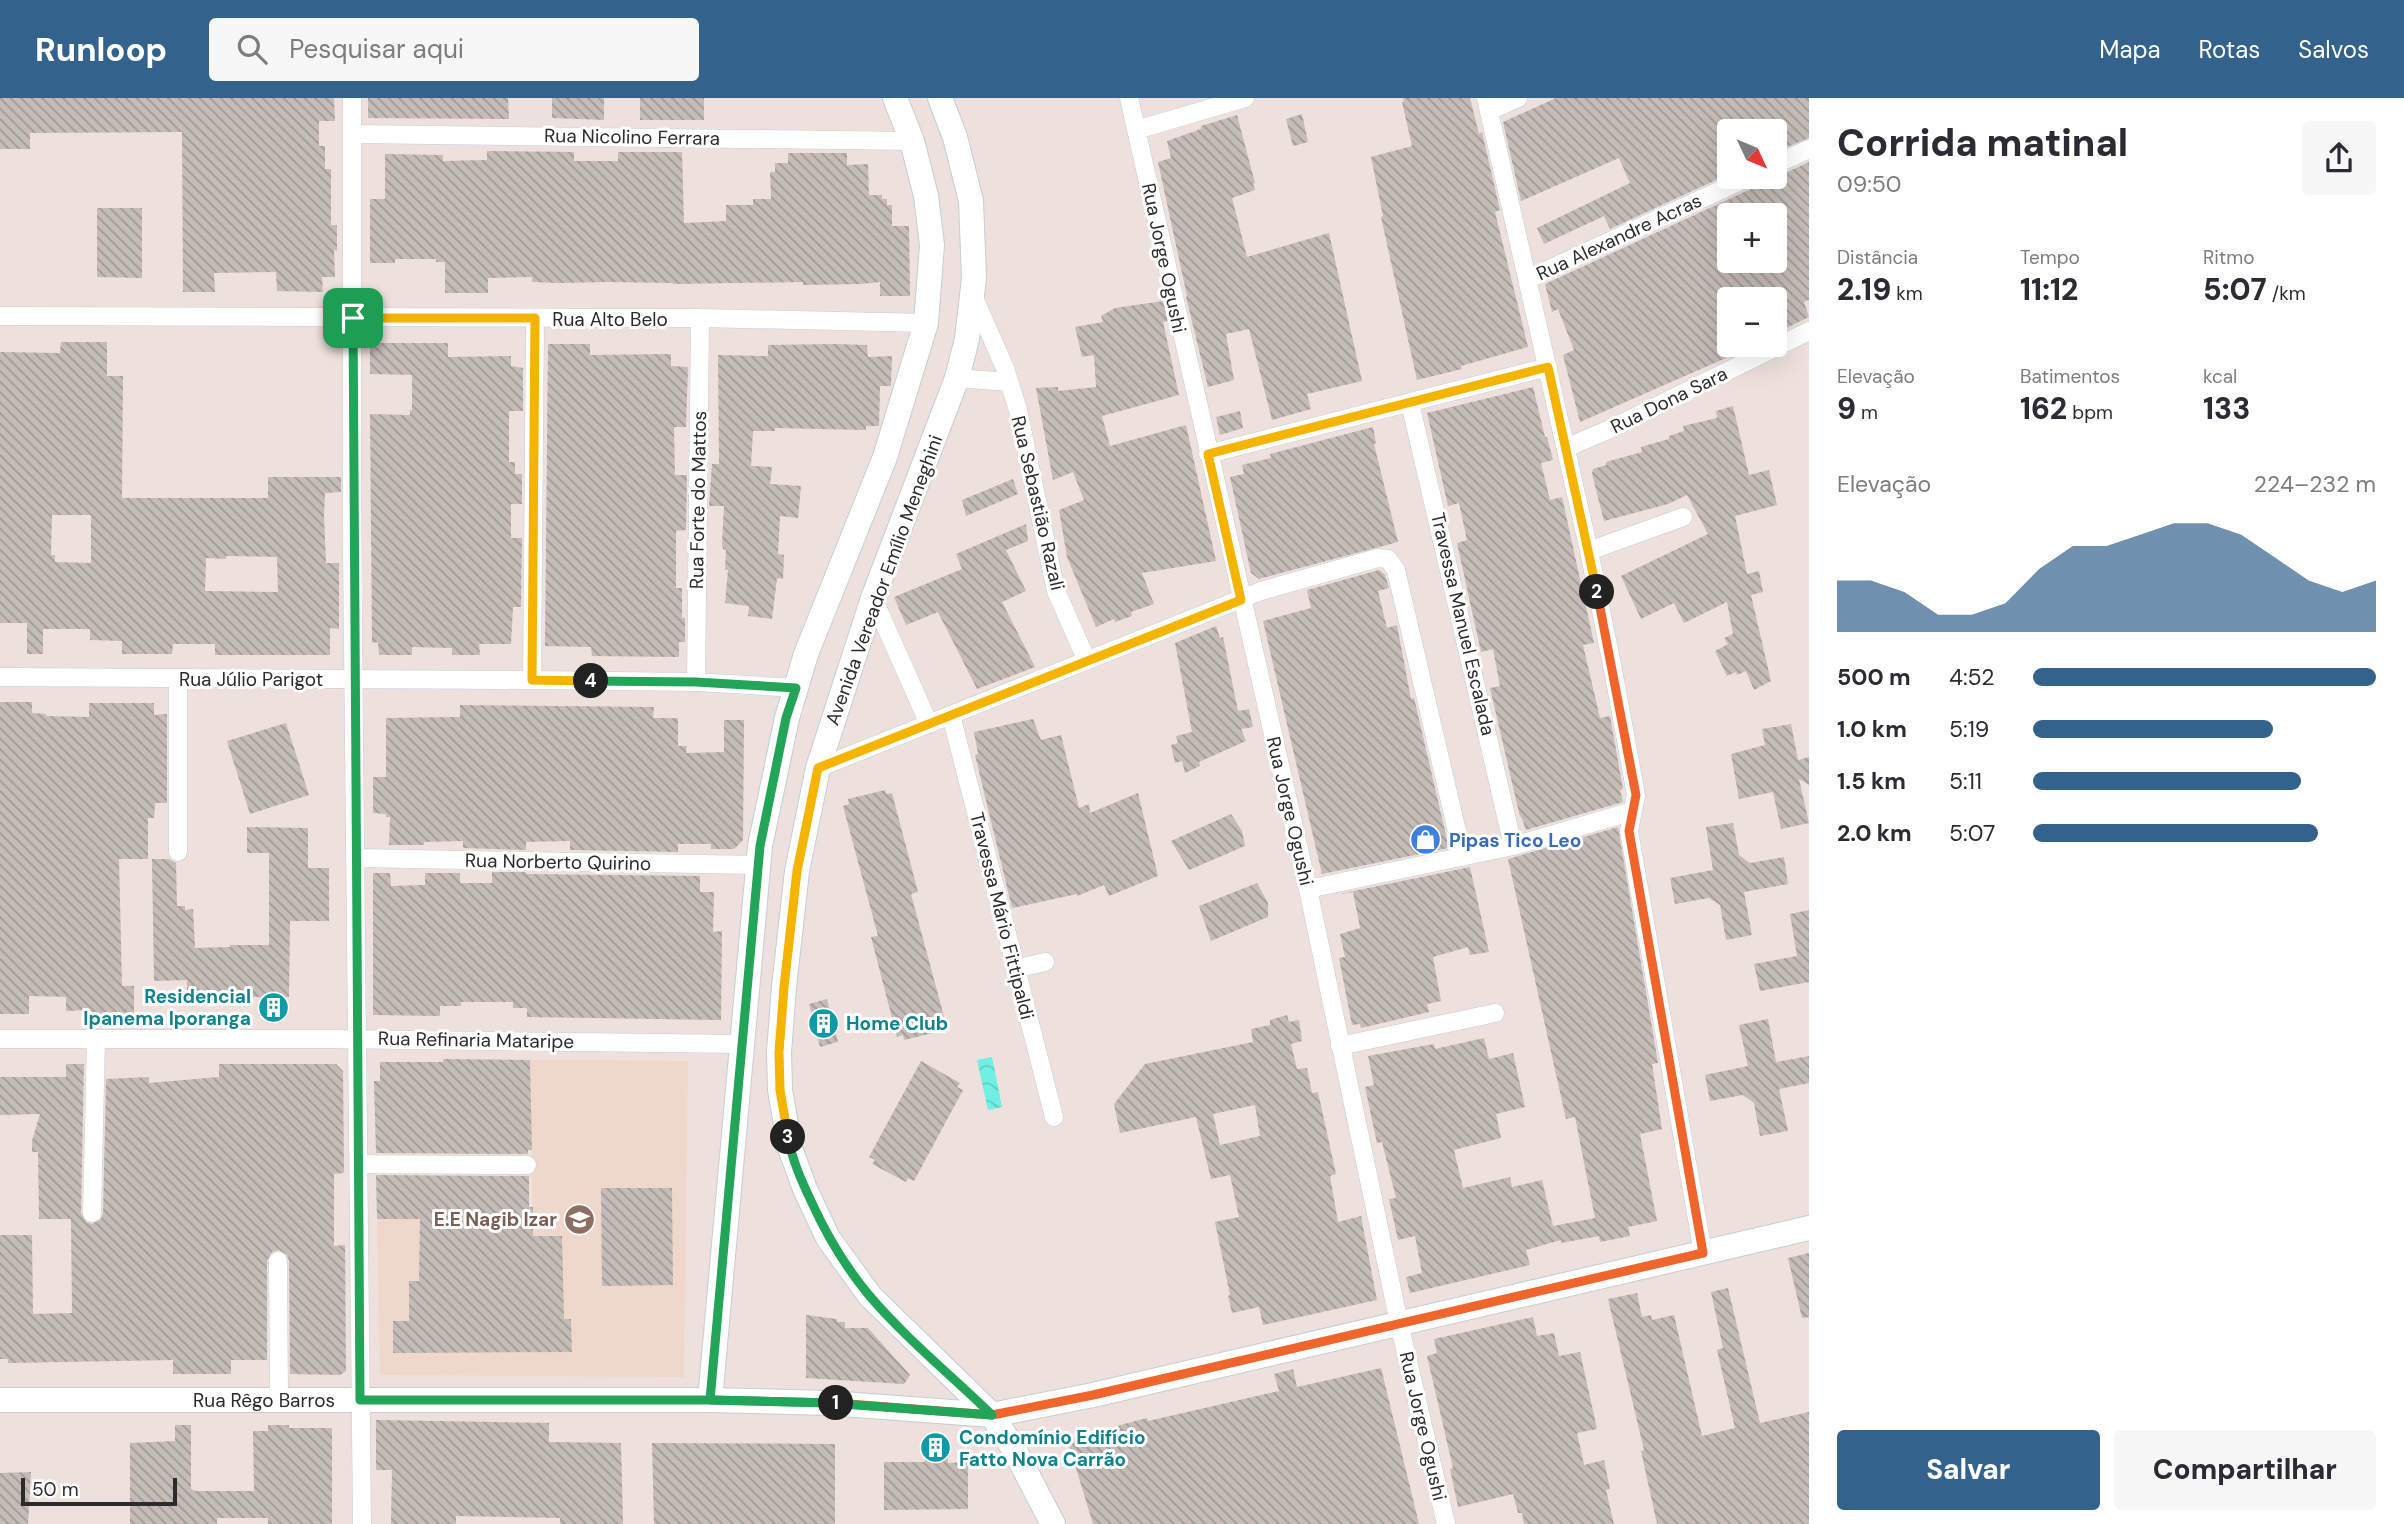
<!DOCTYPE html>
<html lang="pt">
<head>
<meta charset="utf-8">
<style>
  body { margin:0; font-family:"DM Sans",sans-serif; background:#f7f7f7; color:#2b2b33; height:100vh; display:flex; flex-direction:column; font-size:26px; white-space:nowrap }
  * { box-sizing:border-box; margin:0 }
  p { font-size:23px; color:#7c7c81 }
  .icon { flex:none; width:38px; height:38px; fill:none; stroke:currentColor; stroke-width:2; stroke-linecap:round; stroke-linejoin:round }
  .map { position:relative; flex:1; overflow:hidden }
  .details { display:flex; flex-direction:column; background:#fff; width:595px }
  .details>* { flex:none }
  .needle { width:46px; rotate:134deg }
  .tools { position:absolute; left:1717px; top:21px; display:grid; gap:14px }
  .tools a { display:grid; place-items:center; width:70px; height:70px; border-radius:7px; background:#fff; box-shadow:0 7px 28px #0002; font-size:35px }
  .scale { position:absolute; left:21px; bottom:18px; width:156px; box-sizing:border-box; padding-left:7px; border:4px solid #2b2b2b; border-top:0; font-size:19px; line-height:24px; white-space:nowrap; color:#2b2b2b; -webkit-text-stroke:5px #fff; paint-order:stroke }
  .pin { position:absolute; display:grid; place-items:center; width:60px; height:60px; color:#fff; margin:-30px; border-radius:14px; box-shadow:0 4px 10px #0006 }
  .km { position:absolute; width:35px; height:35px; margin:-18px; border-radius:50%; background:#222; color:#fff; font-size:19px; line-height:35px; text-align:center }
  .round { display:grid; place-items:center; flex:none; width:74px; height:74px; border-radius:7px; background:#f7f7f7 }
  .overview { display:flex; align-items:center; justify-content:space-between; height:119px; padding:0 28px }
  h1 { font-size:38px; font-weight:800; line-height:52px }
  .figures { display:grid; grid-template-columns:repeat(3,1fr); gap:10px; height:119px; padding:7px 28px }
  .figures div { display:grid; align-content:center }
  .figures b { font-size:30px; font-weight:800 }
  .figures small { font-size:19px; font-weight:400 }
  .figures p { font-size:19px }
  .chart { height:196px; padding:14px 28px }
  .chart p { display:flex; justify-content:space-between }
  .chart svg { width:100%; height:126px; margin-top:7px; fill:#33628d; opacity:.7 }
  .cta { display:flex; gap:14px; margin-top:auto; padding:14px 28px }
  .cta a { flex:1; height:80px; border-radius:7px; background:#33628d; color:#fff; font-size:28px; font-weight:800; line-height:80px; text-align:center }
  .cta a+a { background:#f7f7f7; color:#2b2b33 }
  ul { padding:0 28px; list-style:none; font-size:23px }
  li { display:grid; grid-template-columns:112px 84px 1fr; align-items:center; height:52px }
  li i { height:18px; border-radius:9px; background:#33628d }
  header { display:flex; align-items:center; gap:42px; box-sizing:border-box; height:98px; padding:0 35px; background:#33628d; color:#fff }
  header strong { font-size:33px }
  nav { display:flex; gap:38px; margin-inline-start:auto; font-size:24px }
  .search { width:490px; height:63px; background:#f7f7f7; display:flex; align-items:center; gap:18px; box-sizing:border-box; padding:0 24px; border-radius:7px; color:#7c7c81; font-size:26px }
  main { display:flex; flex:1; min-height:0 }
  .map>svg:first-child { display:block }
</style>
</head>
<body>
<header>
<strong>Runloop</strong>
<div class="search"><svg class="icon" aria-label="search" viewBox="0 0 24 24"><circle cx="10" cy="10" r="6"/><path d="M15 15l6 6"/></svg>Pesquisar aqui</div>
<nav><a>Mapa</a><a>Rotas</a><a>Salvos</a></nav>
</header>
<main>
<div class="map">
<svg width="1809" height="1426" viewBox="0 0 1809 1426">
  <defs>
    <pattern id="water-waves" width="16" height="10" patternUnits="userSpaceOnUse" patternTransform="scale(1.75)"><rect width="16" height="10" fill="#6ff0e2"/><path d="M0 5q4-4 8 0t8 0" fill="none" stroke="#60cec2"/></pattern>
    <pattern id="building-back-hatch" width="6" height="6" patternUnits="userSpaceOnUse" patternTransform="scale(1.75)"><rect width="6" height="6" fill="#c5bcb8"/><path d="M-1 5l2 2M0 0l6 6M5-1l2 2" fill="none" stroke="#a09996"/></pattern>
  </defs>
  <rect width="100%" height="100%" fill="#ede0dd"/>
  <path fill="#efd7cc" d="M530,962L688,963L684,1279L380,1277L377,1121L533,1120Z"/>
  <path fill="url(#water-waves)" d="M992,959L1002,1009L988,1012L977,962Z"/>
  <path fill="url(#building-back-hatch)" fill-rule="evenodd" d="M0,0H334L335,23H319V48H325V71H331V127H337V153L334,152L335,179H322L323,194L277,193L276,174L214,175L215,194H183L182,34L30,35V51H0Z
    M368,0H508L509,21L368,20Z
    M552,0H604V22L552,20Z
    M640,0H704V22H640Z
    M1403,0H1470L1479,36L1482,34L1500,112L1495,114L1528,249L1461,268L1462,271L1417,282L1381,119L1383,118L1371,59L1412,48L1402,4L1404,3Z
    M1556,0H1809V40L1774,54V33H1729V76L1610,131L1604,118L1544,146L1537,130L1630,85L1619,60L1521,103L1503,24Z
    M1302,16L1308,44L1293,48L1286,21Z
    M1237,17L1255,85L1253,86L1255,92L1232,100L1247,159L1329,135L1362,283L1307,296L1311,311L1272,322L1249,231L1226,236L1234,282L1208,289L1186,199L1187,198L1158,64L1171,60L1167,43L1201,31V28Z
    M487,53L574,54V63H618V54H682L684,125L726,123V107H753V101H771L770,74H775V65H788V55H847V67L868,66L869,97H882V101H887V107H892V128H909L910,198H880V184L860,186L803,187V184L673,186V185L607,184L558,185L532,184V179L488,180V195H445V164H436V161H395V165H370V101H385V56L443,57V63L487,62Z
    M1809,64V202L1804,204L1809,219L1774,236V201H1729V242L1720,246L1726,260L1580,324L1563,257L1574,252L1558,211L1552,214L1545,186ZM1729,117H1774V163H1729Z
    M97,110H142V180L97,179Z
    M1163,203L1168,223L1163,224L1179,297L1102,318L1110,348L1186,327L1216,463L1142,475L1154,506L1131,514L1132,518L1115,524L1114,521L1096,529L1067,459L1059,412L1084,402L1073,374L1053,382L1036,290L1058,289V293L1096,289L1094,257L1082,259L1075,229L1103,224L1101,218L1115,210Z
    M61,244H107V278H123L122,400H268V379H341V394L325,395L324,417L326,465H339V531L330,530V557H215V546H173L172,556H122V543L90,542V531H43V556H27V525H0V254L60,255ZM52,417H91V465L55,464V457H51ZM226,458L277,459L278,494L205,493L206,460L226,461Z
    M370,245H448V259L511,258V268L523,270V313H509V364H515V376H522V406H511V440H522L521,509H513L511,546H479L480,557H452V550L412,549V557H379L378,544L372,545L370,316L410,317V312H412V277L370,276Z
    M548,246H590V257L671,256V268L688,269L686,329H674L675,377H687L686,432L676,433V490H682V520H685V544H679V559L592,558L591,549L545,548Z
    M835,246L867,247L868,259L892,258L891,288H880L879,328H866V332L775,330V333H753L751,368L772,369L770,386L801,388L798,420L780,418L778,456L784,457L783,481L777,480L772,521L748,518L749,508L725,505L728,472H725L726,452L723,451L722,446L724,408H709L712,366H719L718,257L768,258V247Z
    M1533,289L1545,339H1547L1553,362L1541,365L1550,402L1562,399L1594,545L1583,547L1600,620L1610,618L1623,691L1620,692L1623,704L1526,732L1521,718L1520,719L1490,590L1500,588L1493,551L1481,554L1457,445L1467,442L1459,405L1448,408L1427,315Z
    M1733,308L1749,377L1769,372L1777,407L1735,418L1747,476L1759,473L1763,494L1751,497L1771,583L1754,592L1746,573L1737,577L1736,574L1727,578L1715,553L1728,546L1724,540L1733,536L1727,504L1684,525L1674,505L1641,521L1621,478L1708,436L1687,397L1668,406L1604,423L1592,376L1593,371L1606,367V364L1642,354L1641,349L1669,341V338L1684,333L1683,328L1717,320L1716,313Z
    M1240,313L1243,330L1220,337L1216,319Z
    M1373,329L1376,345L1374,346L1398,444L1259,481L1251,475L1230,379L1244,376L1242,367L1271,360L1270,356Z
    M1013,381L1018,396L966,418L962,402Z
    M1026,426L1028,443L1006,452L1026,493L1002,504L1035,569L977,591L938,514L906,527L894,499L962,471L956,456Z
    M1379,472L1385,477L1389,490L1378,493L1387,530L1397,527L1411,601L1414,600L1449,750L1322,776L1263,523L1311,510L1307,492Z
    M1216,528L1220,540L1223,539L1238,613L1249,611L1253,629L1241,631L1246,643L1199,664L1200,668L1185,675L1182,663L1175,665L1171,647L1178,645L1176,638L1192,634L1175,545Z
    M0,604H32V615L46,616V618L89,619V605H154V617L167,616V705H155L154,720H148V761H119L122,888H134V916H92L91,912L66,913V899L29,898V916H0Z
    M460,607L654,609L653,620H678V648H687L686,655L724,654V622H744L743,742L734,751H711V746H678V754L570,752V743L526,744V752L463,750V743L424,744V747H389L390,719H386V716L373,715V679H386V620L460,619Z
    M1033,621L1041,642L1061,637L1079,710L1089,706L1090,715L1138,695L1158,778L1109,798L1104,787L1077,798V796L1012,810L975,657L978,656L974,634Z
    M286,625L309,697L250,716L227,643Z
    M1791,626L1798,662L1809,659V687L1799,681L1809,725L1781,731L1773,694L1739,701L1731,656L1765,647L1762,631Z
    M885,692L886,696L892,695L918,794L911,796L946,926L940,928L941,933L904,942L903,937L897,939L871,839L878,838L843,708L849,706L848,701Z
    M1231,716L1242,733L1245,748L1189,772L1171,743Z
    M1733,725L1739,757L1750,765L1784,759L1788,786L1744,794L1752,837L1726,842L1720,807L1709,800L1675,806L1670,780L1713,772L1706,729Z
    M247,729L308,730V770H329V823H290L289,899H282V913H267L266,899H218V902H187V882L154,883L152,761H169L176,765L177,808H185V812L193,811L195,850L230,849V847H269V755H247Z
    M1618,729L1658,965L1652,966L1662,1031L1640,1036L1657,1123L1628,1129L1630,1138L1600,1144L1599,1138L1561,1145V1142L1526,1152L1530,1167L1410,1195L1406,1179L1422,1175L1415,1138L1398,1142L1389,1101L1396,1100L1382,1044L1377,1045L1365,989L1374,987L1368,958L1434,946L1435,951L1484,940L1489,961L1513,955L1525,1009L1496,1016L1501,1040L1454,1052L1463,1090L1510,1079L1512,1089L1542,1082L1553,1128L1595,1120L1575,1019L1566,1021L1508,761Z
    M1470,769L1489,854L1470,857L1468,849L1433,859L1441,903L1427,906L1429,914L1361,930L1360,926L1352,927L1339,860L1345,859L1340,836L1360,830L1353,794L1339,796Z
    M492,774H526V776L700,778V794H714L713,834L722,833L721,922L527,919V910H513V904H461V908H440V918L373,917V775H390L391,788L425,787V775H460V785H492Z
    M1257,785L1268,805V819L1211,843L1199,808Z
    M1809,812V884L1760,893L1754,866L1797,858L1790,816Z
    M827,901L838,944L820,949L809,906Z
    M1287,917L1289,924L1299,922L1302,943L1291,946L1297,971L1307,970L1312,995L1318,994L1336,1076L1330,1078L1338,1124L1361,1118L1377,1202L1263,1227L1259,1209L1232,1215L1228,1198L1230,1197L1215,1124L1239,1119L1230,1077L1211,1081L1196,1019L1120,1035L1114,1006L1145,966L1253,944L1251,931L1270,927V922ZM1255,1007L1260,1038L1220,1047L1213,1016Z
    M1768,921L1776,964L1809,958V985L1779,991L1788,1033L1760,1038L1754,1005L1743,997L1710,1003L1705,977L1748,968L1739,927Z
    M443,961L530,962L532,1052H528V1056L376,1055L374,983H380V964H443Z
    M921,963L960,985L957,989L963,992L914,1083L908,1080L906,1084L872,1066L875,1062L869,1059Z
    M66,966H84L81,1115L86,1124L92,1126L101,1121L103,1115L106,981L149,979V985L219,979V966H336L343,973L344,1075L334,1076V1148L345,1147L346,1273L340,1277L290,1276L289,1163L287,1157L279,1152L272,1154L267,1163V1262H231V1276H173V1262L8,1265V1261H0V1137H32L33,1216L72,1215L71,1121H39L38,1054H32V1043L40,1016L0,1017V979H66Z
    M376,1077L529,1078V1109H533V1138H562L564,1221H571L572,1254L393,1255V1223H409V1183H419L420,1121H377Z
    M601,1090H672L673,1187L602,1188Z
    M1809,1155V1219L1802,1220L1788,1160Z
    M1728,1190L1760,1325L1809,1314V1426H1657L1641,1353L1644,1352L1608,1201L1637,1195L1642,1219L1651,1217L1652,1222L1674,1217L1702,1338L1735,1330L1717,1252L1723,1250L1711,1194Z
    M806,1217L837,1221V1224H845V1230H868L910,1277L904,1286L806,1280Z
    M1533,1219L1537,1238L1554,1235L1559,1258L1580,1254L1597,1331L1577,1335L1584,1367L1604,1362L1610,1391L1606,1392L1614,1426H1524L1522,1415H1518L1513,1396L1458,1409L1450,1371L1453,1370L1427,1258L1437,1255L1434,1241Z
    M1381,1270L1419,1426H1093L1067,1341L1147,1320L1148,1323L1279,1293L1274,1276L1293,1271L1297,1289Z
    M376,1322L549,1325V1344L621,1345L623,1426H560V1420L456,1418V1426H391L392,1372H376Z
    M175,1327H191V1391L195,1393H254L253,1333H268V1327H289V1330H332V1426H268V1420H217V1426H130V1345L175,1343Z
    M652,1345L835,1346V1426H654Z
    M925,1346H948V1365L968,1364V1411L884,1412V1364H925Z
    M31,1374L28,1426H0V1375Z"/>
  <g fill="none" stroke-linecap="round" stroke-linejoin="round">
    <defs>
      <path id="street" d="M352,0V449L362,1426
        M1129,0L1308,791L1399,1225L1446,1426
        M1486,0L1589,453L1614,577L1636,697L1629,733L1703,1155
        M1489,13L1518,0
        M1136,32L1245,0
        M353,36L912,43
        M1774,67L1809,51
        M1528,181L1749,79
        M972,195L1005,270L1018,312L1056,493L1087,563
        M0,218L700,220L926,225
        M957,280L1009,284
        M1410,305L1513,748
        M1566,350L1610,331L1809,233
        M1208,356L1548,269
        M1589,453L1683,419
        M873,500L929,626
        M0,579L532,582L696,584L796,590
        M178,581V754
        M532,582L535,221
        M696,584L700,220
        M951,617L1054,1019
        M818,670L1261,493L1378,460L1388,461L1396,472L1463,759
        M357,760L758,767
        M1308,791L1513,748L1633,713
        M1015,871L1045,864
        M0,941H328L743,946
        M1340,948L1495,915
        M358,1066L527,1067
        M92,1115L96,941
        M278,1163L279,1302"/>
      <g id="secondary">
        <path d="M940,0L955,39L971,103L974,180L967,241L957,280L873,500L818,670L797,773L784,889L779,954L780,992L790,1050L805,1091L828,1140L870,1198L992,1317L1015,1353L1053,1426"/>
        <path id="s1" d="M0,1302H710L829,1305L992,1317L1093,1297L1809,1130"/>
        <path d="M710,1302L760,748L787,620L806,556L885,359L926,225L932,147L926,98L912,43L895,0"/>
      </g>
    </defs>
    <use href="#street" stroke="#c5ced5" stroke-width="19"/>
    <use href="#secondary" stroke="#c5ced5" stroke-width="26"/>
    <use href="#street" stroke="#fff" stroke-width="18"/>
    <use href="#secondary" stroke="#fff" stroke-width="24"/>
  </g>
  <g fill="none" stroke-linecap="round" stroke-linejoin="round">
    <defs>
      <path id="split-1" d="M353,220C352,580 360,941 360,1302H710L836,1305"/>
      <path id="split-2" d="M836,1305L992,1317L1093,1297L1703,1155L1629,733L1636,697L1597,494"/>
      <path id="split-3" d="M788,1039L780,992L779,954L784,889L797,773L818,670L1241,502L1208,356L1548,269L1597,494"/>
      <path id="split-4" d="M591,583L696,584L796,590L786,620L760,748L710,1302L829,1305L992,1317C951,1277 905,1240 868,1196C845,1168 827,1138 812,1105C802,1084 792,1062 788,1039"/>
      <path id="split-5" d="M353,220H535L532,582L591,583"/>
    </defs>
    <use href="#split-1" stroke="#fff" stroke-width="14"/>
    <use href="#split-2" stroke="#fff" stroke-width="14"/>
    <use href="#split-3" stroke="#fff" stroke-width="14"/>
    <use href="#split-4" stroke="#fff" stroke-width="14"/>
    <use href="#split-5" stroke="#fff" stroke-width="14"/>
    <use href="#split-1" stroke="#22a559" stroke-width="9"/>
    <use href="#split-2" stroke="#f0652b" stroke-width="9"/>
    <use href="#split-3" stroke="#f5b400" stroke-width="9"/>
    <use href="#split-4" stroke="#22a559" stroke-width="9"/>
    <use href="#split-5" stroke="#f5b400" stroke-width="9"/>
  </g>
  <defs>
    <symbol id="shop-disc" viewBox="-11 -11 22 22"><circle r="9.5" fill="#3f7fe0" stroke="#fff"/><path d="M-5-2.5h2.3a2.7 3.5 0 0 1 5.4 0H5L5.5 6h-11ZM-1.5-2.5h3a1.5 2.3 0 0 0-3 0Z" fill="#fff"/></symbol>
    <symbol id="building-disc" viewBox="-11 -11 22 22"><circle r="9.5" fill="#0f9aa8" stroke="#fff"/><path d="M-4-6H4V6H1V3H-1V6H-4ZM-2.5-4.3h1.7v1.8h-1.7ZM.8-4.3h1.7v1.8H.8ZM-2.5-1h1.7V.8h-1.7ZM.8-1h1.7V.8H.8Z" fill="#fff"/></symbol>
    <symbol id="school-disc" viewBox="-11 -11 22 22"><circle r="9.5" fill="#8d6e63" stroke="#fff"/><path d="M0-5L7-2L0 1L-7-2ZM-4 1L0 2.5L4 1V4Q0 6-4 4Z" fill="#fff"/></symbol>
  </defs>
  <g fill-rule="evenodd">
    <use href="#shop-disc" x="1408" y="724" width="35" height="35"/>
    <use href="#building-disc" x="256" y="892" width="35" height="35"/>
    <use href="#building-disc" x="806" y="908" width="35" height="35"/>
    <use href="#school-disc" x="562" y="1104" width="35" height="35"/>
    <use href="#building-disc" x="918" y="1332" width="35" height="35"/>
  </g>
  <g text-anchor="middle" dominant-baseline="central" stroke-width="6" stroke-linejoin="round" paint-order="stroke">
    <g font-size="19" fill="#2b2b2b" stroke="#fff">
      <text transform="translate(632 39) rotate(1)">Rua Nicolino Ferrara</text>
      <text transform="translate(1619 139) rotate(-25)">Rua Alexandre Acras</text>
      <text transform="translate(1164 160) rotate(78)">Rua Jorge Ogushi</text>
      <text x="610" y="221">Rua Alto Belo</text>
      <text transform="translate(1669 302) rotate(-26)">Rua Dona Sara</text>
      <text transform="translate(698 402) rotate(-89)">Rua Forte do Mattos</text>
      <text transform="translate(1038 405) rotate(77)">Rua Sebastião Razali</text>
      <text transform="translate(884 482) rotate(-70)">Avenida Vereador Emílio Meneghini</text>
      <text transform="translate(1463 526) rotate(77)">Travessa Manuel Escalada</text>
      <text x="251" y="581">Rua Júlio Parigot</text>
      <text transform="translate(1290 713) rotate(77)">Rua Jorge Ogushi</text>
      <text transform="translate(558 764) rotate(1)">Rua Norberto Quirino</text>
      <text transform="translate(1002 818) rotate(76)">Travessa Mário Fittipaldi</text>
      <text transform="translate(476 942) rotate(1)">Rua Refinaria Mataripe</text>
      <text stroke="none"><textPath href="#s1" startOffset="264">Rua Rêgo Barros</textPath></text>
      <text transform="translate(1423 1328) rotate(77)">Rua Jorge Ogushi</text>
    </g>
    <g font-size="19" font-weight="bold" fill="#366cbe" stroke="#fff" text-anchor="start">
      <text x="1449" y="742">Pipas Tico Leo</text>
    </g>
    <g font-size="19" font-weight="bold" fill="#0d838f" stroke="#fff" text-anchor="start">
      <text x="251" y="898" text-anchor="end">Residencial<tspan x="251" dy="22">Ipanema Iporanga</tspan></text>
      <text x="846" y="925">Home Club</text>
      <text x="959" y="1339">Condomínio Edifício<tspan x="959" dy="22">Fatto Nova Carrão</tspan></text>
    </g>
    <g font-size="19" font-weight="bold" fill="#785e54" stroke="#fff" text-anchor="end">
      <text x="557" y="1121">E.E Nagib Izar</text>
    </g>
  </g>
</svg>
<div class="tools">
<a><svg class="needle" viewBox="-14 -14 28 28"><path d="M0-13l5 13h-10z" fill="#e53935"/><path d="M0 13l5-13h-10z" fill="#7c7c81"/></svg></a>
<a>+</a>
<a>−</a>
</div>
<div class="scale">50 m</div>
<div class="pin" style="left:353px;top:220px;background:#1e9e55"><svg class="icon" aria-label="arrive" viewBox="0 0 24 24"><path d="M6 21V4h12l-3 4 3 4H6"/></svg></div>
<b class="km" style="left:836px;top:1305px">1</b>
<b class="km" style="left:1597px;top:494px">2</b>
<b class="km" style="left:788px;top:1039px">3</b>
<b class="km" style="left:591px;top:583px">4</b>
</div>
<section class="details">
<div class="overview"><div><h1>Corrida matinal</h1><p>09:50</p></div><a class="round"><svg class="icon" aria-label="share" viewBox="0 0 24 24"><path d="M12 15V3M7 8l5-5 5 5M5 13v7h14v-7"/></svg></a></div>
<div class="figures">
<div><p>Distância</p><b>2.19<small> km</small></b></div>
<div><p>Tempo</p><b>11:12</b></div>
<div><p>Ritmo</p><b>5:07<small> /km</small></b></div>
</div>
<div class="figures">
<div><p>Elevação</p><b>9<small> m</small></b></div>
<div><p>Batimentos</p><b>162<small> bpm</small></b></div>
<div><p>kcal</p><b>133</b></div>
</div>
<div class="chart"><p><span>Elevação</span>224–232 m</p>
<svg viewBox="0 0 160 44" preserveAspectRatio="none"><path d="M0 44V26L10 26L20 30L30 38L40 38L50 34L60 22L70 14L80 14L90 10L100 6L110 6L120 10L130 18L140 26L150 30L160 26V44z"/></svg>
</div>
<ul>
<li><b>500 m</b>4:52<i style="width:100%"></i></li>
<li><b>1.0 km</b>5:19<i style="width:70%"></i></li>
<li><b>1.5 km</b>5:11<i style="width:78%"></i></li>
<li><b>2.0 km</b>5:07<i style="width:83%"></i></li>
</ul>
<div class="cta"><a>Salvar</a><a>Compartilhar</a></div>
</section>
</main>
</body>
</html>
